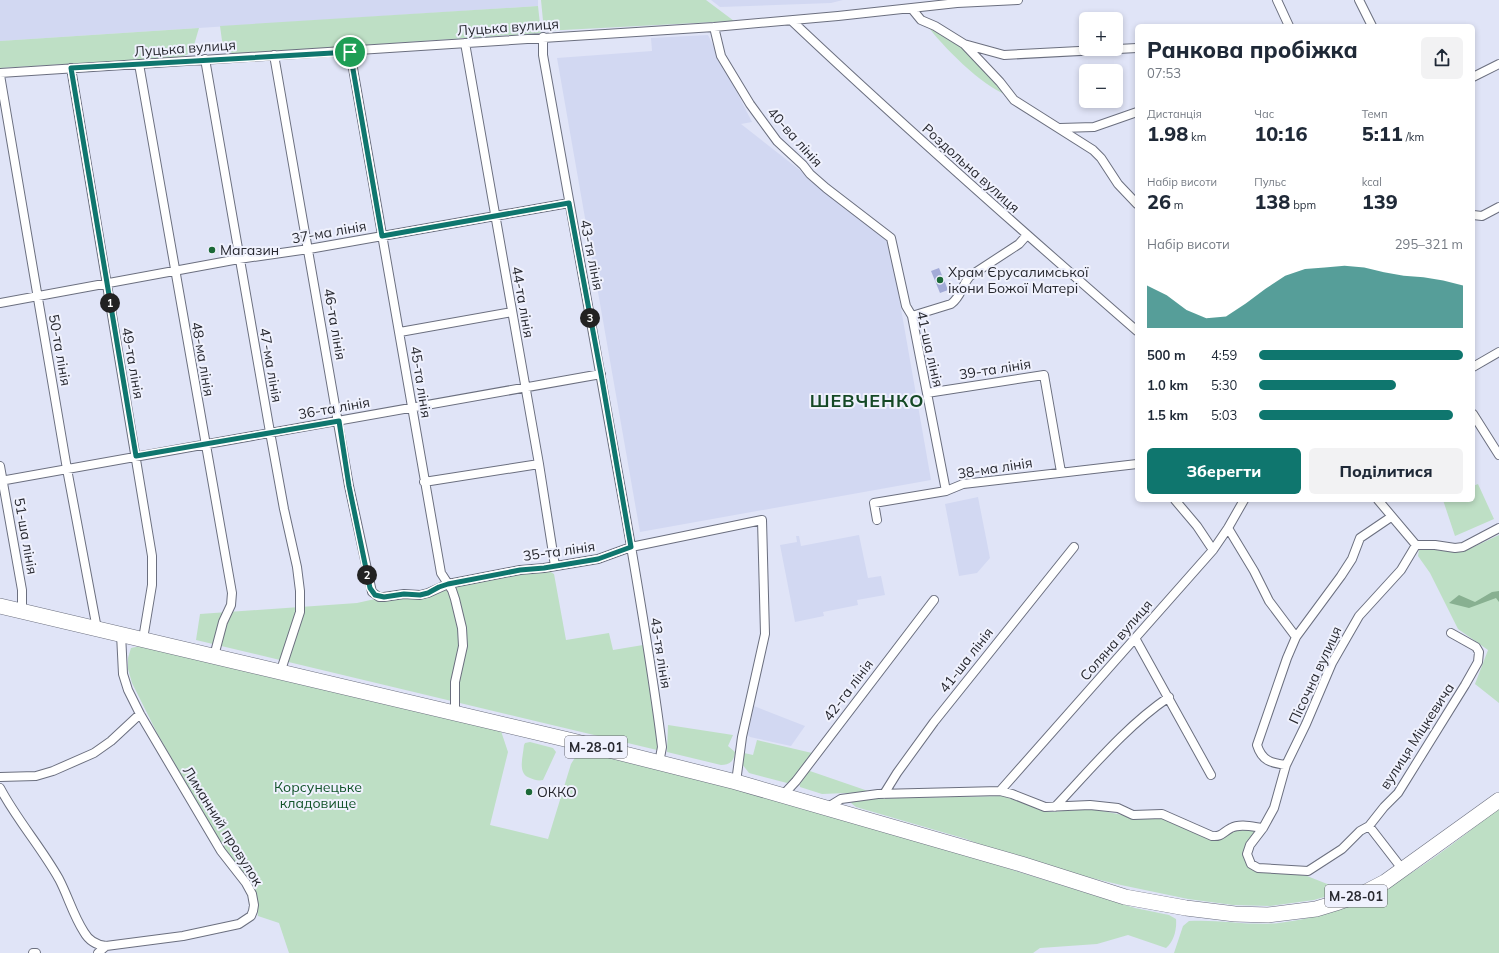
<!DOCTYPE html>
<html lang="uk">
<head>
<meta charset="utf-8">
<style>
  body { margin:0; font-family:Mulish,sans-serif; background:#f2f2f3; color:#1f2937; height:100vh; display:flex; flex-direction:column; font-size:15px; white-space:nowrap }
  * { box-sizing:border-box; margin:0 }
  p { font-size:13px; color:#747a83 }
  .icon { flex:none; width:22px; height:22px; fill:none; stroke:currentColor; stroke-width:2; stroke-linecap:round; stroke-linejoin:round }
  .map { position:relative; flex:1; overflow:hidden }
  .details { position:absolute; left:1135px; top:24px; width:340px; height:478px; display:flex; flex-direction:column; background:#fff; border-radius:6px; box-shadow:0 2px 6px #0003 }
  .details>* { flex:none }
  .buttons { position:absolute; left:1079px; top:12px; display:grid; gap:8px }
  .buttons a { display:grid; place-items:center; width:44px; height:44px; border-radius:6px; background:#fff; box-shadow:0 2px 6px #0003; font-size:20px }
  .pin { position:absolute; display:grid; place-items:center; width:34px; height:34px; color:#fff; margin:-17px; border:2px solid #fff; border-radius:50%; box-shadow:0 1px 4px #0007 }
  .km { position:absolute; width:20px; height:20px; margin:-10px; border-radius:50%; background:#222; color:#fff; font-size:11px; line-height:20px; text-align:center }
  .round { display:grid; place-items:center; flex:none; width:42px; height:42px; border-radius:6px; background:#f2f2f3 }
  .headline { display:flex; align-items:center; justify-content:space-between; height:68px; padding:0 12px }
  h1 { font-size:22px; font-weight:800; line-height:30px }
  .figures { display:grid; grid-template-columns:repeat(3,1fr); gap:6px; height:68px; padding:4px 12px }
  .figures div { display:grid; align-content:center }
  .figures b { font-size:20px; font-weight:800 }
  .figures small { font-size:11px; font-weight:400 }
  .figures p { font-size:11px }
  .chart { height:112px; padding:8px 12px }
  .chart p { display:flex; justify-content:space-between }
  .chart svg { width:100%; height:72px; margin-top:4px; fill:#0f766e; opacity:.7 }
  .cta { display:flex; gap:8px; margin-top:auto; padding:8px 12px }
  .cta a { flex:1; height:46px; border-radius:6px; background:#0f766e; color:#fff; font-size:16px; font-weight:800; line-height:46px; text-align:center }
  .cta a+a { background:#f2f2f3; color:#1f2937 }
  ul { padding:0 12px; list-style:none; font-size:13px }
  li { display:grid; grid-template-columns:64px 48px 1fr; align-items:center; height:30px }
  li i { height:10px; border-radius:5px; background:#0f766e }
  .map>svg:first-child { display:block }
</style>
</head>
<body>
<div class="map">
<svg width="1499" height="953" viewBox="0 0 1499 953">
  <rect width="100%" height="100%" fill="#e0e4f7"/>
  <path fill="#d2d8f2" d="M0,0H538V6L0,41Z
    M711,0H843L831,3L720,7Z
    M708,35L752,122L741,124L889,240L931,480L640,532L557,58L652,51L651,38Z
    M978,497L990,558L977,573L959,576L945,504Z
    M859,535L868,578L881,576L885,595L857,600L858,605L823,612L824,616L795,622L780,545L797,542L796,536H799L801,546Z
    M754,706L805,726L791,746L750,737L748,735Z"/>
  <path fill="#bedfc5" d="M541,0H706L734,21L544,31Z
    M538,6L541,33L234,54L223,48L220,26Z
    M926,24L962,45L1007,95C982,86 942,46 926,24Z
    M199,28L192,52L182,57L0,68V41Z
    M1478,484L1494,519L1455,536L1443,500H1473V486Z
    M1499,535V703L1475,684L1488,650L1458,629L1430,573L1418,556L1419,549L1453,551L1467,550Z
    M544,568L554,574L566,640L609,633L613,650L643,645L657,735V750L196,640L200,614L357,603L384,597L420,595L439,587Z
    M145,645L501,731L508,752L490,825L548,839L571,764L576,756L584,751L738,788L933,845L1135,908L1169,915L1176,919C1177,929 1174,942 1166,948L1128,935L1097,944L1040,948L1033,953H289L279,923L258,916L255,891L228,856L157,733L132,683L128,669V658L131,648Z
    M668,725L733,735L728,746L735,752C734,761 730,765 721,765L667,752Z
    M757,740L812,753L794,779L787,783L749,773L742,764L744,753L753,755Z
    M530,742L553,748L556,752L543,780C538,781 535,780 530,778C517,774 523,757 524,745L525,743Z
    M807,770L871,792L822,794L800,787L799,781Z
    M1003,796L1049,812L1092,809L1133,817H1162L1214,840L1223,838L1238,828L1258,830L1246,845L1254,869L1307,876L1345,891L1314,900L1270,906L1233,905L1188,899L1121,885L1066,872L994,850L966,839L856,807L851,803L855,799Z
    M1499,808V953H1174L1183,926L1189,921C1219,919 1249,926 1279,923C1370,912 1430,862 1499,808Z"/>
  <path fill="#88b091" d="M1499,591V602L1496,598L1469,608L1449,603L1459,595L1475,602L1492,592Z"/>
  <path fill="#a3abd7" d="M939,268L948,290L940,293L931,271Z"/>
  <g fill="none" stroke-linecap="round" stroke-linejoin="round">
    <defs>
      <path id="street" d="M1277,0L1289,26
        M1359,0L1372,26
        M912,9L921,20L935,26L964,44L1000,82L1014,100L1093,150L1101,158L1118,184L1137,204
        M792,21C904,127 1020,229 1137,331
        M714,27L721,56L750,104L777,141L803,165L810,174L826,188L891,238L906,306L912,316L946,491
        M543,37V55C569,206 598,356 624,506C638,586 652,666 662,747L659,763
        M465,43L539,464L555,566
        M964,44L1004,55L1137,48
        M350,51L441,573L452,590L455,599L462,628L463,646L455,682V714
        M274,55L349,486L372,592L379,597H384L404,594L420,595L428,593L448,584L520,570L544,568L598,559L631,547L762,520L765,634L742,737L736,782
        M205,59L270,432L284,509L297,567L300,591V612L280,673
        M139,64L232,593L231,605L223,622L214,656
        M71,68L152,556V585L143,639
        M0,73L714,27L838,16L957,3L1018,0
        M0,75L67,469L97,629
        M1473,77L1499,64
        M1060,128L1094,127L1137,112
        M1473,215L1482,216L1499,207
        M0,303L239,259L309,249L569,203
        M912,316L951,304C961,297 962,285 970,276L1019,244L1027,235
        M400,332L512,312
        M1473,367L1499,352
        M927,393L1044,375L1061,472
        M1473,414L1499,455
        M0,466L22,590V611
        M0,481L601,374
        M424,482L539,464
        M1175,500L1197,526L1213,550
        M1378,500L1416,545
        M877,520L874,503L946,491L963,484L1137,464
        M1228,528L1254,571L1269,601L1296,637
        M1451,633L1476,647L1479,652L1478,662L1465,685L1398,793L1384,807L1369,826L1360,831L1342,849L1308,871L1258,868L1251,864L1247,854L1250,845L1263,828L1274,808L1286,765L1306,724L1332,663L1359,616L1401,570L1416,545H1435L1455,548L1463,547L1499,528
        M1135,638L1211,775
        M1286,765C1271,763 1262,761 1257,745L1287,658L1296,637L1341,576L1352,559L1360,538L1391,517
        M0,777L36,776L53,771L94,753L111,741L140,714
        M0,788C17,820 41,847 59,879C68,896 73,915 84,932C89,941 96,945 106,946L183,936L239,924L251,916L253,911L254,905L252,894L246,883L221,851L140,714L128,690L123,674L121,634
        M1000,791L1213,550L1228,528L1244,500
        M884,794L897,773L934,722L1074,547
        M783,795L796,781L934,600
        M828,807L841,799L878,794L1000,791L1012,794L1045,807L1090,805L1118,808L1133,815L1162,814L1212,836C1222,837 1223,832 1231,828C1240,823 1254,827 1263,828
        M1055,807C1091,769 1125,727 1169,697
        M1369,826L1403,870
        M33,953H36
        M98,953L106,946"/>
      <path id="highway" d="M0,606L569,740L736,782L1021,864L1125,897L1186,908L1235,914L1268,915L1316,909L1339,902L1360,895L1385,882L1499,800"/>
    </defs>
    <use href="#street" stroke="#6b6f7f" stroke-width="10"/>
    <use href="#highway" stroke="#6b6f7f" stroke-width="16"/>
    <use href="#street" stroke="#fff" stroke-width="8"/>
    <use href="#highway" stroke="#fff" stroke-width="15"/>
  </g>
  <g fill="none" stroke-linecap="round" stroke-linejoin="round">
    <defs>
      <path id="route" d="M350,52L382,236L569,203L601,374L631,547L598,559L544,568L520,570L448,584L439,587L428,593L420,595L404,594L384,597L375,595L370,588L349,486L339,421L136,456L71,68Z"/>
    </defs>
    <use href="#route" stroke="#fff" stroke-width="8"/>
    <use href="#route" stroke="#0f766e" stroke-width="5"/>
  </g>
  <g fill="#1b6837" stroke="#eff1fd" stroke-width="1.5">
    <circle cx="212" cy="250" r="4"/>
    <circle cx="940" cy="280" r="4"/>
    <circle cx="529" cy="792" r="4"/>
  </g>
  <g text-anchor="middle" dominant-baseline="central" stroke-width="4" stroke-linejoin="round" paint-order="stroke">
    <g fill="#eff1fd" stroke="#63646d" stroke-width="1">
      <rect x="565" y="736" width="62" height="22" rx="3"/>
      <rect x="1325" y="885" width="62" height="22" rx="3"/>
    </g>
    <g font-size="13" font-weight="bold" fill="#27282f">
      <text x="596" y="747">М-28-01</text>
      <text x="1356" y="896">М-28-01</text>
    </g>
    <g font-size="14" fill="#27282f" stroke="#eff1fd">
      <text transform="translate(508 27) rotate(-4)">Луцька вулиця</text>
      <text transform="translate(185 48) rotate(-4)">Луцька вулиця</text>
      <text transform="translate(795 137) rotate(48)">40-ва лінія</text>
      <text transform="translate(971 168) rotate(42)">Роздольна вулиця</text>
      <text transform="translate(329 232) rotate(-10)">37-ма лінія</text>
      <text transform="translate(592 255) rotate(79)">43-тя лінія</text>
      <text transform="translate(523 302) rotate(80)">44-та лінія</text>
      <text transform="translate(335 324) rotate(80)">46-та лінія</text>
      <text transform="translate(930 349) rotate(77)">41-ша лінія</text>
      <text transform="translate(60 350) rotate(80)">50-та лінія</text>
      <text transform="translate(203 359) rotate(80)">48-ма лінія</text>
      <text transform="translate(133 363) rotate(80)">49-та лінія</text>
      <text transform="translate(271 365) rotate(80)">47-ма лінія</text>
      <text transform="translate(995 369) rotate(-9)">39-та лінія</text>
      <text transform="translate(421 382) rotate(81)">45-та лінія</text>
      <text transform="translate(334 408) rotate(-10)">36-та лінія</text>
      <text transform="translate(995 468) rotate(-9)">38-ма лінія</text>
      <text transform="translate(26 536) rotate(80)">51-ша лінія</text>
      <text transform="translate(559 551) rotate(-8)">35-та лінія</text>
      <text transform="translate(1116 640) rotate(-49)">Соляна вулиця</text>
      <text transform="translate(661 653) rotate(81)">43-тя лінія</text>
      <text transform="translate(966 660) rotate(-52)">41-ша лінія</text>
      <text transform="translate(1315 675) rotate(-65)">Пісочна вулиця</text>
      <text transform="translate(848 690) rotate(-53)">42-га лінія</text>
      <text transform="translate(1417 736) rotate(-57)">вулиця Міцкевича</text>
      <text transform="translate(223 826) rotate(58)">Лиманний провулок</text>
    </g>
    <g font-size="14" fill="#27282f" stroke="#eff1fd" text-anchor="start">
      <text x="220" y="250">Магазин</text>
      <text x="948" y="272">Храм Єрусалимської<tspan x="948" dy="16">ікони Божої Матері</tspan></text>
      <text x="537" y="792">ОККО</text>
    </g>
    <g font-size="14" fill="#12532a" stroke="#eff1fd">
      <text x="318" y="787">Корсунецьке<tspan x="318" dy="16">кладовище</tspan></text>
    </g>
    <g font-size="18" font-weight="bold" letter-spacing="1" fill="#154926" stroke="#eff1fd">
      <text x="867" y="400">ШЕВЧЕНКО</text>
    </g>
  </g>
</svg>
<div class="buttons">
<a>+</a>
<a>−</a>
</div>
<div class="pin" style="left:350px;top:52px;background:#1e9e55"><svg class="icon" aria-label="arrive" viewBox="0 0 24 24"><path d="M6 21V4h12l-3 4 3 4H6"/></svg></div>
<b class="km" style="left:110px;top:303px">1</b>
<b class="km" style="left:367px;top:575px">2</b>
<b class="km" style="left:590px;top:318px">3</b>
<section class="details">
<div class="headline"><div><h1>Ранкова пробіжка</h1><p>07:53</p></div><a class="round"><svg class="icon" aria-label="share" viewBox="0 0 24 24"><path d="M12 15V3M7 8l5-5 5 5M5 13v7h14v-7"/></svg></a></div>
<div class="figures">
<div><p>Дистанція</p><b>1.98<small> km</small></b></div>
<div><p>Час</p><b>10:16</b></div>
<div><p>Темп</p><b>5:11<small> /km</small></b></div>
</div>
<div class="figures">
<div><p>Набір висоти</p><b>26<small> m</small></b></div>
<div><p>Пульс</p><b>138<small> bpm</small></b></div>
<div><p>kcal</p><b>139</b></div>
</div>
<div class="chart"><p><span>Набір висоти</span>295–321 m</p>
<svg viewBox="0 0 160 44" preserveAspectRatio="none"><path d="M0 44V18L10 24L20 33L30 38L40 37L50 29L60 20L70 12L80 8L90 7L100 6L110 7L120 10L130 12L140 13L150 15L160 18V44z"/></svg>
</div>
<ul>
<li><b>500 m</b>4:59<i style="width:100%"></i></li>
<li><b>1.0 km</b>5:30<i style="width:67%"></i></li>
<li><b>1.5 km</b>5:03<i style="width:95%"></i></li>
</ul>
<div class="cta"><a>Зберегти</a><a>Поділитися</a></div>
</section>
</div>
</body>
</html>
